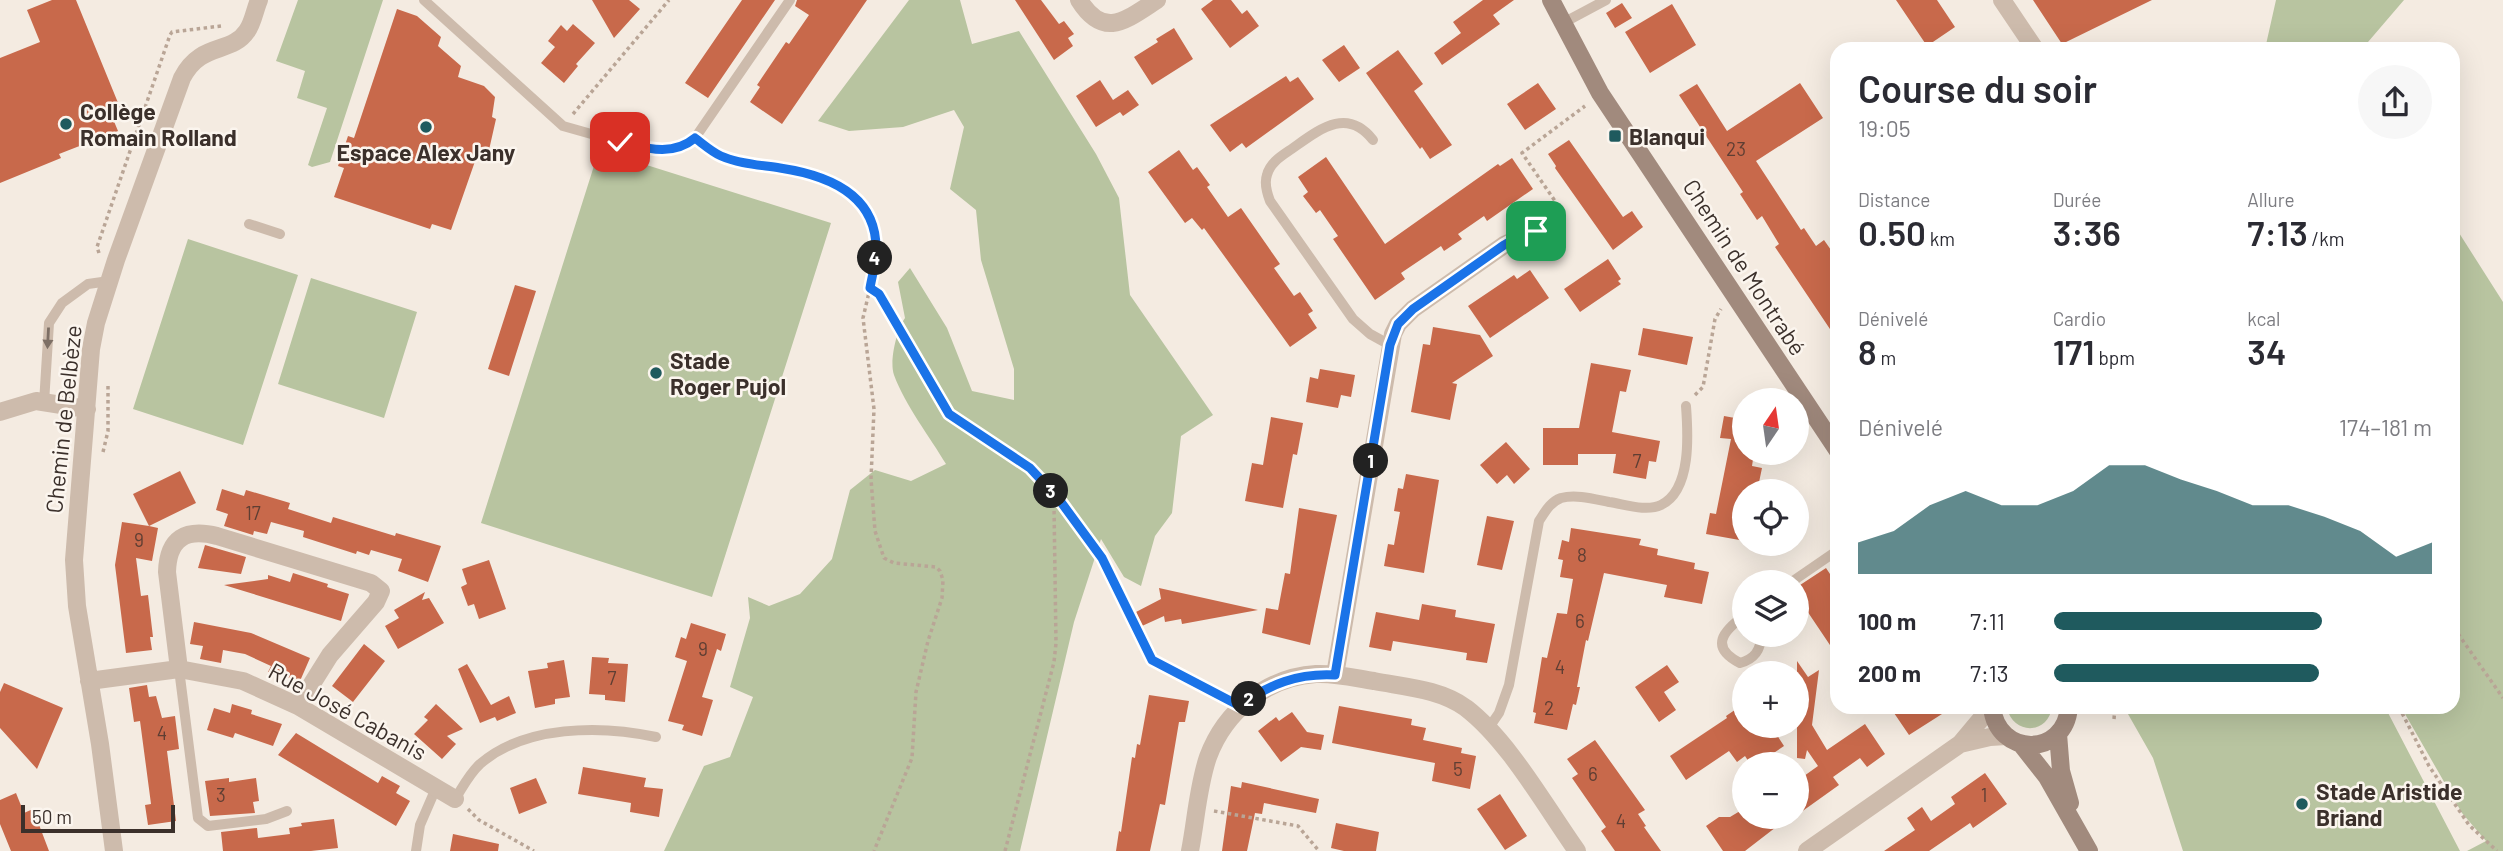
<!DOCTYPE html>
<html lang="fr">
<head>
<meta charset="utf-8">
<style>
  body { margin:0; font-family:Barlow,sans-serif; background:#f7f7f7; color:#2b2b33; height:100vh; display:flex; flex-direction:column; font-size:26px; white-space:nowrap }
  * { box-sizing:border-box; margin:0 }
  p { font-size:23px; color:#7c7c81 }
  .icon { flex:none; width:38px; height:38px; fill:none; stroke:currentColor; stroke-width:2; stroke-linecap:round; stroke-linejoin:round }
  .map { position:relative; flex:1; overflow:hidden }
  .sheet { position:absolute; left:1830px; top:42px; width:630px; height:672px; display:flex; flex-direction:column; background:#fff; border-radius:21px; box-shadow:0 7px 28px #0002 }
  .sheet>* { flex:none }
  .needle { width:46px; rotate:13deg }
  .controls { position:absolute; left:1732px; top:388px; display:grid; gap:14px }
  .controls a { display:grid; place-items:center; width:77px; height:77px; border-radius:50%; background:#fff; box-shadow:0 7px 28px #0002; font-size:35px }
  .scale { position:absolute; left:21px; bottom:18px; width:154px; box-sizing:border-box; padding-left:7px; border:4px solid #3b302b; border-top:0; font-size:19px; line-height:24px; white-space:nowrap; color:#3b302b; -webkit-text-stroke:5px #fbf5ee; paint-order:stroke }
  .pin { position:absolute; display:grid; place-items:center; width:60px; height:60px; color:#fff; margin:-30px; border-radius:14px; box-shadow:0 4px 10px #0006 }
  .km { position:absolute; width:35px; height:35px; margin:-18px; border-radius:50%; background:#222; color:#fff; font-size:19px; line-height:35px; text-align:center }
  .round { display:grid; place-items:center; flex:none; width:74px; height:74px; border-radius:37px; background:#f7f7f7 }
  .overview { display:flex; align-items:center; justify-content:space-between; height:119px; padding:0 28px }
  h1 { font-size:38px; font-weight:600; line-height:52px }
  .figures { display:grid; grid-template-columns:repeat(3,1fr); gap:10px; height:119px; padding:7px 28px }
  .figures div { display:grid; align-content:center }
  .figures b { font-size:35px; font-weight:600 }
  .figures small { font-size:19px; font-weight:400 }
  .figures p { font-size:19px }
  .chart { height:196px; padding:14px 28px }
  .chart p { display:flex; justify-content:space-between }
  .chart svg { width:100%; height:126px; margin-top:7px; fill:#1f5a5e; opacity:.7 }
  ul { padding:0 28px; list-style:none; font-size:23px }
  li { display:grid; grid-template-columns:112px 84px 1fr; align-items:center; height:52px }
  li i { height:18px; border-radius:9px; background:#1f5a5e }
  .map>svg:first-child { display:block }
</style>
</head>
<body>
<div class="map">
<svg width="2503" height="851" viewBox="0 0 2503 851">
  <rect width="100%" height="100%" fill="#f4ebe1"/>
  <path fill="#b8c4a0" d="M298,0H383L330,162L312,167L308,165L327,108L297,98L305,71L276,61Z
    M909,0H960L972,44L1019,31L1096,154L1119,198L1130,295L1213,415L1181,436L1172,513L1155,536L1141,586L1124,577L1101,539L1074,622L1020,851H664L704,766L730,757L753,697L730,687L750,618L748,597L769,606L800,594L832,559L850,490L875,470L911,481L946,464C930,437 905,405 894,375C889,361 897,329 905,318L898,282L910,268L947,328L972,391L1014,400V369L981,260L976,210L950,189L964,127L954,110L903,127L849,131L818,121Z
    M2276,0H2404L2362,49H2297L2293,43C2280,42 2277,49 2265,49Z
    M599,150L831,223L712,597L481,523Z
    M2454,225L2503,302V851H2467L2486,841L2462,813L2401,707H2454V458L2459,454L2454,446Z
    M188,239L298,275L243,445L133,409Z
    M311,278L417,312L384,418L278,384Z
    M2052,707C2048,735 2013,735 2007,708Z
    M2124,707H2385L2460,851H2183L2153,758Z"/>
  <path fill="#c8694b" d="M52,0H76L123,115L113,119L118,131L59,154L61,158L0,183V58L40,42L27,10Z
    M592,0H629L640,9L614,38Z
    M742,0H775L708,98L685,83Z
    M797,0H867L782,124L750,102L760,87L757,85L786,42L789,44L809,15L795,6Z
    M1015,0H1041L1059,24L1064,21L1074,34L1068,38L1073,46L1054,60Z
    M1213,0H1231L1242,14L1247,10L1259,26L1230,48L1201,9Z
    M1483,0H1514L1493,15L1500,24L1442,65L1434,53L1461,33L1453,22Z
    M1896,0H1937L1955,27L1927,46Z
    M2033,0H2152L2062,44Z
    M1622,3L1632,18L1615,28L1606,13Z
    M1672,4L1696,45L1650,73L1625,32Z
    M397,9L417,16L441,37L438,46L461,66L458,77L484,86L495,97L492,117L496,119L489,150L480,147L451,230L432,224L430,229L334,197L344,168L338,166L348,136L354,138Z
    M573,24L595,43L576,64L578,66L564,83L541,63L555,47L548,41L561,25L567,31Z
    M1174,28L1193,59L1152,85L1134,57L1158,42L1156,39Z
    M1344,45L1360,68L1339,82L1322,60Z
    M1398,50L1423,84L1414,91L1452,145L1430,159L1422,147L1420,149L1366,73Z
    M1286,76L1290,82L1298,77L1314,99L1246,148L1242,143L1230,152L1210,125Z
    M1100,80L1113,100L1128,90L1139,105L1123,116L1120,112L1096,127L1076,96Z
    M1538,83L1556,109L1525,130L1507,104Z
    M1800,83L1823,118L1756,161L1801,230L1804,228L1816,246L1824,240L1838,260V341L1775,247L1779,244L1762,216L1757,220L1740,194L1743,192L1679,95L1697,84L1727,131Z
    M1569,140L1623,217L1632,211L1643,227L1613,250L1555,168L1556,166L1548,154Z
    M1179,150L1193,170L1197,167L1210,185L1207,187L1228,217L1241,208L1280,264L1274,268L1294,296L1300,292L1313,311L1308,314L1317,328L1290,347L1204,228L1202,230L1192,218L1185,223L1148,172Z
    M1326,157L1385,244L1498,164L1500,166L1512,158L1533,189L1487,221L1484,216L1458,234L1462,239L1444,251L1441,246L1401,273L1405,279L1375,300L1333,239L1338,236L1320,210L1316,213L1303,196L1308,192L1298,177Z
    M1608,259L1621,279L1618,281L1621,284L1580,312L1564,289Z
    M1530,270L1549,298L1490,338L1468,306L1514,275L1517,279Z
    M515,285L536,291L509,376L488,369Z
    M1433,327L1480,335L1493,356L1452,383L1457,384L1450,420L1411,412L1423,344L1430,345Z
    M1643,328L1693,337L1687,365L1638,355Z
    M1591,363L1631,370L1626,392L1620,391L1612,432L1660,441L1656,462L1649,461L1646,479L1613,473L1616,454H1578V465H1543V428H1579Z
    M1320,369L1355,375L1351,397L1341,395L1338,408L1306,402L1310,377L1318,379Z
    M1737,409H1745V453H1754L1752,466L1762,468L1757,492H1745V541L1706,534L1710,513L1716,514L1731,439L1720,438L1724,416L1735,418Z
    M1271,417L1303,423L1297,455L1293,454L1283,508L1245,501L1252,463L1263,465Z
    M1506,442L1530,469L1514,484L1507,475L1497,484L1480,465Z
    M180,471L196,503L149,526L158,528L152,561L136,558L141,596L148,595L153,637H150L152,650L126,653L115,565L122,522L149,526L133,494Z
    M1406,474L1439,480L1424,573L1384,566L1388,544L1394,545L1400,512L1394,511L1398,488L1403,489Z
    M222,489L244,496L246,490L290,503L288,509L331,523L333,517L395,536L396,533L441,546L428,582L398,571L402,559L371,550L369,555L357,551L356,554L303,537L304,531L271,522L267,534L254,531L253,535L224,526L228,514L216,510Z
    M1299,508L1337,515L1310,645L1262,633L1266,608L1278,610L1285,573L1290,574Z
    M1487,516L1514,521L1502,570L1477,565Z
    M1571,528L1641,539L1639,545L1658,549L1657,555L1695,563L1694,569L1709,572L1702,604L1664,597L1667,585L1604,573L1588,641L1586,640L1577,687H1580L1576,705L1573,704L1567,730L1534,723L1536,713L1533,712L1542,657L1547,658L1557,613L1567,614L1573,579L1560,577L1563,560L1558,559L1562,540L1569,542Z
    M205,545L246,557L241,574L198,568Z
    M489,560L506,609L479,619L474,604L468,606L461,587L467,584L462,569Z
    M1826,568L1838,586V657L1797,596V587Z
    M293,573L328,584L327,587L349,594L341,621L224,585L268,579V575L290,582Z
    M1159,588L1258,610L1182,624L1181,619L1165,622L1164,616L1142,626L1136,612L1161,599Z
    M425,592L422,600L429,598L444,623L398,649L385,626L399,618L394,610Z
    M1422,604L1456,610L1455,617L1495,624L1487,663L1466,660L1467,653L1393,641L1391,651L1369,647L1376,612L1419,620Z
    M194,622L251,633L310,658L300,681L268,672L271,666L245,654L223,650L221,663L200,659L203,646L190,644Z
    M691,623L726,634L721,651L717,649L702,697L713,700L702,736L682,730L684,725L668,721L687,661L675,657L681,637L686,639Z
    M364,644L385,661L353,702L332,686Z
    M592,657L609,658L608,663L628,664L625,702L605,700V695L589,694Z
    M564,660L570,697L555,699V704L535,708L528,671L548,668L547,663Z
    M1797,661L1808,677L1819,670L1812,725L1827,750L1865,724L1885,754L1867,767L1860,758L1833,777L1839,785L1797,815V781L1818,766L1807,750L1805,759L1797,758Z
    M467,664L491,705L509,696L516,713L497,721L495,717L480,723L458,669Z
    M1667,665L1679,682L1664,692L1676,710L1659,722L1635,687Z
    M4,683L63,708L37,769L0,728V692Z
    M147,685L149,697L156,696L162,718L175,716L179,749L167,751L176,821L148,825L145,805L151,804L146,766L140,721L134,722L129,688Z
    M1149,695L1189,701L1185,722H1179L1165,805L1160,804L1150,851H1116L1119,831L1121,832L1132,757L1135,758L1137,744L1140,745Z
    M1745,703V726H1771L1784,746L1756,765H1751L1745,756L1737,762L1729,751L1686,780L1670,756L1727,718L1726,716Z
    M232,704L252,710L251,714L282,724L273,746L235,733L233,738L207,730L214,708L230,713Z
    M436,704L463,729L447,736L456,744L442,759L414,734L428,720L424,717Z
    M1339,706L1412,719L1411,725L1426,728L1423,740L1462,748L1461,753L1476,756L1470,789L1432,781L1435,763L1332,743Z
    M1904,707H1953L1909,735L1894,713Z
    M1292,712L1307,732L1324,735L1321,750L1301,747L1281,762L1258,731L1276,717L1279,721Z
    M296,733L378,783L382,776L400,786L396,793L410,801L396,826L278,755Z
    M1595,740L1645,810L1638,814L1646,826L1644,827L1661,851H1615L1601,831L1606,827L1572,778L1578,774L1567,759Z
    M583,767L646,778L644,787L663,789L659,817L630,812L631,803L578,794Z
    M1985,773L2007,804L1973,828L1970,823L1929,851H1884L1915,830L1907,818L1922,807L1931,821L1955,804L1951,797Z
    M229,778V782L256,778L259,801L253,802L255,813L210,816L205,781Z
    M536,778L547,803L519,814L510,788Z
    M1242,782L1319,799L1316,813L1264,803L1262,814L1255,813L1247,851H1222L1231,786L1241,788Z
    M16,793L24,813L33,809L49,851H11L0,824V800Z
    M1500,794L1527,836L1505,850L1477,809Z
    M1745,808V817H1789L1745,851H1723L1706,826L1719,817H1730Z
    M334,819L338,848L311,851H223L221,832L257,828L258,838L290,834L289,828L302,826L301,823Z
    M1336,823L1379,832L1376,851H1344L1331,848Z
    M453,834L499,844L498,851H450Z"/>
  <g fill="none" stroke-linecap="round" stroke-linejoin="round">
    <path stroke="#b9a596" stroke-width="3.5" stroke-dasharray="3.5 3.5" stroke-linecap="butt" d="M573,114L669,0
      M707,146C729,162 753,163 779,167C826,175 876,193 876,250C876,262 872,276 870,288L879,294L949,414L1030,468L1058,498L1102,558L1152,660L1226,699
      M1554,214L1555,201L1522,153L1585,106
      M99,253L97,247L170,35L172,32L221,26
      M870,288L863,318L874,409L871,479L875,531L884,558L894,563L936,567L940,571L943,580L942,598L928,641L916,692L912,758L874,851
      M1695,395L1703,387L1715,319L1721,309
      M103,452L108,431V384
      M2454,628L2503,698
      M2399,707L2429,766L2469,825L2497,851
      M2114,719L2115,707
      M468,809L479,820L534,851
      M1214,811L1298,826L1319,851
      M1005,851L1054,662L1056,643L1054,506L1058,498"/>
    <path stroke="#cdbbac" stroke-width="10" d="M424,0L563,126L609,139L669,151L684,147L695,138L790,0
      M1563,23L1606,0
      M1373,140C1347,107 1320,129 1293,148C1283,155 1270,162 1267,175C1264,183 1267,193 1270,201L1353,319L1370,334L1390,345
      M249,224L280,234
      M44,403L49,323L62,303L88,284L109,281
      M1790,583L1838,550
      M1745,615C1723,631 1709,647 1740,663C1754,659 1761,651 1761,635
      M179,669L198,818L208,826L266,819L287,811
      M1488,729L1499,713L1509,685L1539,521C1545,512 1550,502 1561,498C1576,494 1594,499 1609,502C1624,504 1646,512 1661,505C1692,490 1688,433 1686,406
      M455,799C463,787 469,774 480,764C525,725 601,725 656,737
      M416,851L420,825L436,788"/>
    <path stroke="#cdbbac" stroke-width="18" d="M1079,0C1104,40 1126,20 1157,0
      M2002,0L2035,49
      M0,412L36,401L87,409
      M179,669L167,572C168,538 186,528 217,536L371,583L381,591L376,602L330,655L298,706
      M1335,675L1393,334L1398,324L1413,309L1504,245L1536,231L1554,230
      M89,681L179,669L243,681L298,706L455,799
      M1960,744L1990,737L2006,736
      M114,851L100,744L77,606L74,560L91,349L96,323L116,260L182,78C201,41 231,55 247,31C253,23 255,9 259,0
      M1190,851C1196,820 1198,786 1208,757C1225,711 1267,677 1316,674C1336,673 1355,678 1374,681C1405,687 1440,689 1466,708C1509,741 1545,806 1577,851
      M1807,851L1960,744L1991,707"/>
    <path stroke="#a18a7d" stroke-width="18" d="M1551,0L1600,93L1838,451
      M1992,707C1997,757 2065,758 2069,707
      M2058,734L2061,771L2070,803
      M2021,744L2047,777L2089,851"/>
  </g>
  <defs><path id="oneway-solid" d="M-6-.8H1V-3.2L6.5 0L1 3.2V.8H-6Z" transform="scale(1.75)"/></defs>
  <use fill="#7d6f65" href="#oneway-solid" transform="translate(48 338) rotate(93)"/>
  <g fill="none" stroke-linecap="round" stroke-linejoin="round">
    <defs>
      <path id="route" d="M620,142C646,148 672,157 695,138C703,144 712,152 721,156C739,164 761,165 780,168C827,175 877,194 876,250C876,263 872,276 870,288L879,294L949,414L1030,468L1058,498L1102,558L1152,660L1240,706C1269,684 1298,673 1335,675L1390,345L1398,324L1413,309L1504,245L1519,236L1536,231"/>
    </defs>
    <use href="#route" stroke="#fff" stroke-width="14"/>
    <use href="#route" stroke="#1a73e8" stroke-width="9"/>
  </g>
  <g fill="#1f5a5e" stroke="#fbf5ee" stroke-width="2.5">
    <circle cx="66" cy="124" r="7"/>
    <circle cx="426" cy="127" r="7"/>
    <rect x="1608" y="129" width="14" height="14" rx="3.5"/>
    <circle cx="656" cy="373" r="7"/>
    <circle cx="2302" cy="804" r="7"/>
  </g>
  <g text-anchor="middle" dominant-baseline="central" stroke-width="5" stroke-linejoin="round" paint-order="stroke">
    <g font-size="19" fill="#5e3e33">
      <text x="1736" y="148">23</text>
      <text x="1637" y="460">7</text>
      <text x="253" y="512">17</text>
      <text x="139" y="539">9</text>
      <text x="1582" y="554">8</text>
      <text x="1580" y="620">6</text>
      <text x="703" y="648">9</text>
      <text x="1560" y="666">4</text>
      <text x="612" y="677">7</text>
      <text x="1549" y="707">2</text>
      <text x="162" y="732">4</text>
      <text x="1458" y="768">5</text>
      <text x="1593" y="773">6</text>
      <text x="221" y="794">3</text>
      <text x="1984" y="794">1</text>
      <text x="1621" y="820">4</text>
    </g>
    <g font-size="23" font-weight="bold" fill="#3b302b" stroke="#fbf5ee" text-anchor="start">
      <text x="80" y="111">Collège<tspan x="80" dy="26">Romain Rolland</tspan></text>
      <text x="1629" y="136">Blanqui</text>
      <text x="426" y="152" text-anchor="middle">Espace Alex Jany</text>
      <text x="670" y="360">Stade<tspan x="670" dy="26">Roger Pujol</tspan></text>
      <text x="2316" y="791">Stade Aristide<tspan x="2316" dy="26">Briand</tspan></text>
    </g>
    <g font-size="23" fill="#3b302b" stroke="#fbf5ee">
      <text transform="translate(1745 267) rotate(57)">Chemin de Montrabé</text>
      <text transform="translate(63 419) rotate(-84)">Chemin de Belbèze</text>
      <text transform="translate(348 711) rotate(29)">Rue José Cabanis</text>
    </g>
  </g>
</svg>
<div class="controls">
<a><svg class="needle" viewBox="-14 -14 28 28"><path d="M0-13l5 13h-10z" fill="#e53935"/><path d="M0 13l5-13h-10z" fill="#7c7c81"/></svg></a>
<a><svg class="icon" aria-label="locate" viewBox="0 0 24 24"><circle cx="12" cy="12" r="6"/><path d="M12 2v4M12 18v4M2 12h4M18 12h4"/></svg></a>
<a><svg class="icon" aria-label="layers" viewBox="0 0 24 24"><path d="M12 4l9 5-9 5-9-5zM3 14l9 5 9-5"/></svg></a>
<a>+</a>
<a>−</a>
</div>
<div class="scale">50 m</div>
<div class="pin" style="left:1536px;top:231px;background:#1e9e55"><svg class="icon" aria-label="arrive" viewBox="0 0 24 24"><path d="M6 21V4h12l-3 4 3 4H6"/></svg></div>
<div class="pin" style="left:620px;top:142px;background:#d93025"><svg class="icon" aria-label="check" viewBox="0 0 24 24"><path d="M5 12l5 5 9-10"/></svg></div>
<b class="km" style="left:1371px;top:461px">1</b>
<b class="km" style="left:1249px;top:699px">2</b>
<b class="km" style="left:1051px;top:491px">3</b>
<b class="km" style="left:875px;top:258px">4</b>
<section class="sheet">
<div class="overview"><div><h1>Course du soir</h1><p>19:05</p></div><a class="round"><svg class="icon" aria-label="share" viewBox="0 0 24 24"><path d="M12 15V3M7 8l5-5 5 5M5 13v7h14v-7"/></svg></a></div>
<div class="figures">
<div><p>Distance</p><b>0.50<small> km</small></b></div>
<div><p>Durée</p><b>3:36</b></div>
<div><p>Allure</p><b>7:13<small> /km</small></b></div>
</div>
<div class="figures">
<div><p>Dénivelé</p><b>8<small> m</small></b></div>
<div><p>Cardio</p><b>171<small> bpm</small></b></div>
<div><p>kcal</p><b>34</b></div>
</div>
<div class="chart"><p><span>Dénivelé</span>174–181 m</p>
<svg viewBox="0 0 160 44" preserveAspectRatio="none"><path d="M0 44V33L10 29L20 20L30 15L40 20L50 20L60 15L70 6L80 6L90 11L100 15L110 20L120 20L130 24L140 29L150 38L160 33V44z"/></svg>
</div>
<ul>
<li><b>100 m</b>7:11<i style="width:71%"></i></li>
<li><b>200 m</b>7:13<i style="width:70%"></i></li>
</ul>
</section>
</div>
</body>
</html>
